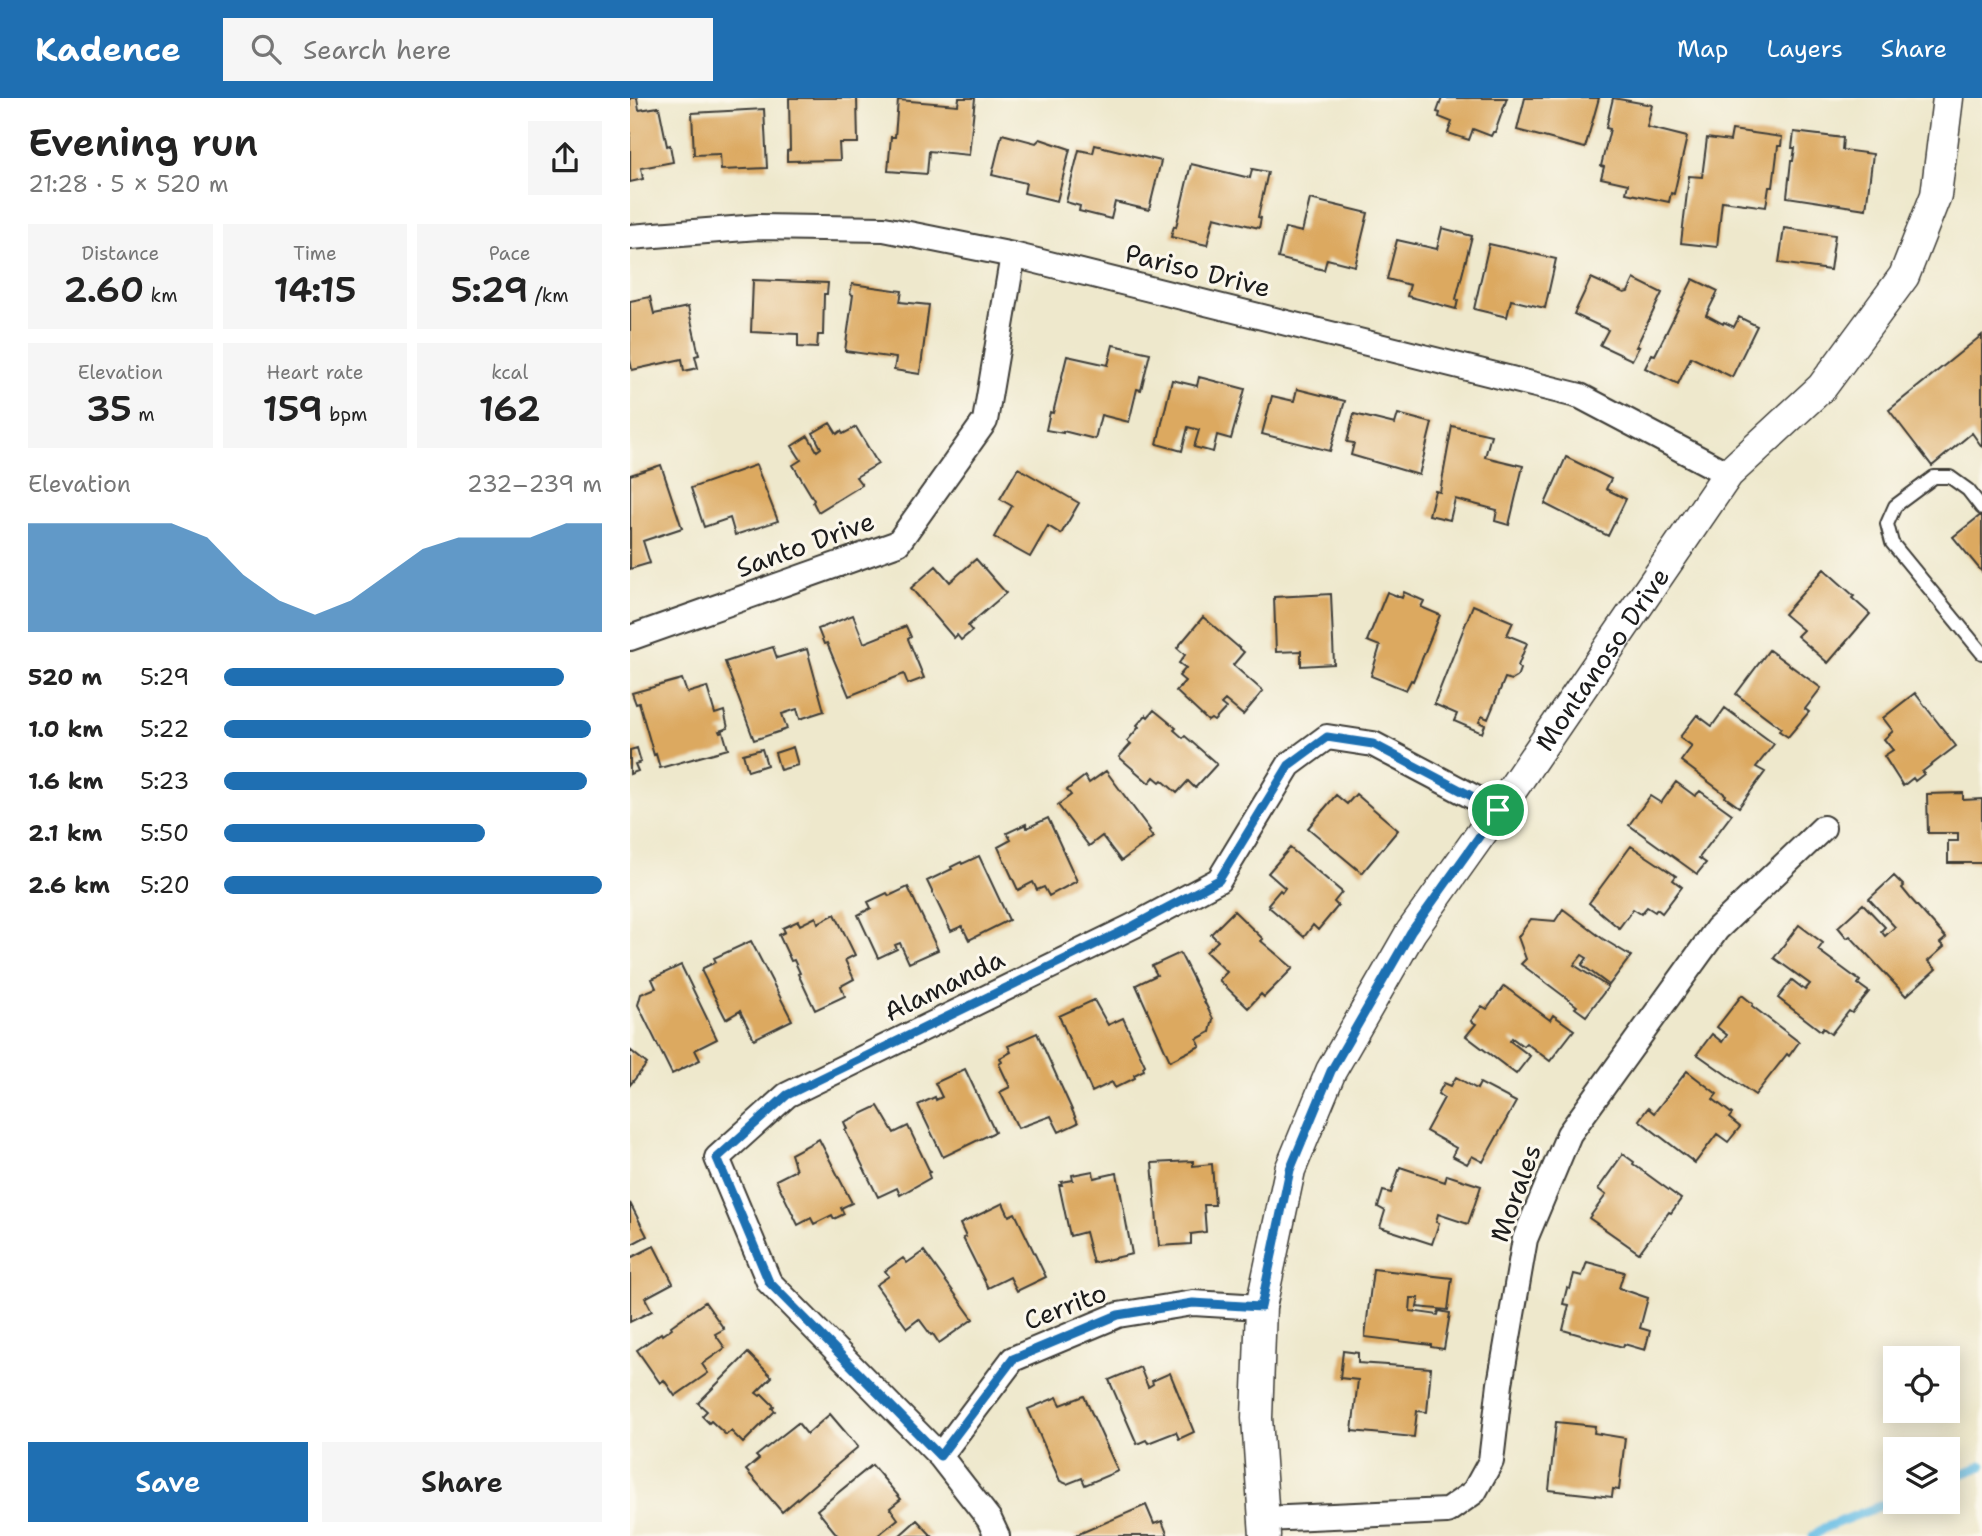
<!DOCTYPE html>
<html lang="en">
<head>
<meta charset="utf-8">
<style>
  body { margin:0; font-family:"Shantell Sans",sans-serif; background:#f6f6f6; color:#222; height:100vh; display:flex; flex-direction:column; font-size:26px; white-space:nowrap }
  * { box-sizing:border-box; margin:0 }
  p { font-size:23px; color:#767676 }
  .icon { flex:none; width:38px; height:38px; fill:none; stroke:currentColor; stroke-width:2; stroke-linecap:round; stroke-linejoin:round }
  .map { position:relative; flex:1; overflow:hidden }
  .side { display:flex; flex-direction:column; background:#fff; width:630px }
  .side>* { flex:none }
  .controls { position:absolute; left:1253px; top:1248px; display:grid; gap:14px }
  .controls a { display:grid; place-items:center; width:77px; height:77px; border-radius:0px; background:#fff; box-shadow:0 4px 18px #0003; font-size:35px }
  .pin { position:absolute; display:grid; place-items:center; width:60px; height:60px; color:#fff; margin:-30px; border:4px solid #fff; border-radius:50%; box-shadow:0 2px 7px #0007 }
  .round { display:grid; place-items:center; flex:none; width:74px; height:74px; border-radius:0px; background:#f6f6f6 }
  .overview { display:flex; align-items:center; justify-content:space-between; height:119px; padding:0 28px }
  h1 { font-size:38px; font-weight:600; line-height:52px }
  .figures { display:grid; grid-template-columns:repeat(3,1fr); gap:10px; height:119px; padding:7px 28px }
  .figures div { display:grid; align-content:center; border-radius:0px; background:#f6f6f6; text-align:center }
  .figures b { font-size:35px; font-weight:600 }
  .figures small { font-size:19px; font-weight:400 }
  .figures p { font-size:19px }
  .chart { height:196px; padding:14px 28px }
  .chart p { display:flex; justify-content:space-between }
  .chart svg { width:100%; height:126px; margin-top:7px; fill:#1f6fb2; opacity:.7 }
  .cta { display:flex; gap:14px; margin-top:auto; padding:14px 28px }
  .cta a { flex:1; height:80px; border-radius:0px; background:#1f6fb2; color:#fff; font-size:28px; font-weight:600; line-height:80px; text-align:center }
  .cta a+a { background:#f6f6f6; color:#222 }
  ul { padding:0 28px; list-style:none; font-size:23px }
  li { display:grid; grid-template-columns:112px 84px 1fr; align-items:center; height:52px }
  li i { height:18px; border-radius:9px; background:#1f6fb2 }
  header { display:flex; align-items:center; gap:42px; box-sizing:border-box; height:98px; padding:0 35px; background:#1f6fb2; color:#fff }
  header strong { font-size:33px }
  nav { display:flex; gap:38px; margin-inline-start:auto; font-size:24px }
  .search { width:490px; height:63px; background:#f6f6f6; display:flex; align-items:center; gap:18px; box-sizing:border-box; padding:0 24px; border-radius:0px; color:#767676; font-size:26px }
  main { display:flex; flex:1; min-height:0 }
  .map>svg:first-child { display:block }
</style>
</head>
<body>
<header>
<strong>Kadence</strong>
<div class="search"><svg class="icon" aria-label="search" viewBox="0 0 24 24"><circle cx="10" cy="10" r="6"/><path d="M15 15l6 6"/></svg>Search here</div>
<nav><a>Map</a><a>Layers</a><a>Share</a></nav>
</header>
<main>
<section class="side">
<div class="overview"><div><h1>Evening run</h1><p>21:28 · 5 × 520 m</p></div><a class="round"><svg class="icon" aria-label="share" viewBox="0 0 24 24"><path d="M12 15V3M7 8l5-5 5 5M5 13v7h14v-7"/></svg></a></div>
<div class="figures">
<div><p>Distance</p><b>2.60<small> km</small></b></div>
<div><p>Time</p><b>14:15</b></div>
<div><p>Pace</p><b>5:29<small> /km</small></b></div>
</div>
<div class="figures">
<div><p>Elevation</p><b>35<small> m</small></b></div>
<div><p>Heart rate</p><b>159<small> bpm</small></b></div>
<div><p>kcal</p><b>162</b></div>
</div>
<div class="chart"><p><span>Elevation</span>232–239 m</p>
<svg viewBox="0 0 160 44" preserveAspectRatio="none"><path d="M0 44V6L10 6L20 6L30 6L40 6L50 11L60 24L70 33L80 38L90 33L100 24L110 15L120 11L130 11L140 11L150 6L160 6V44z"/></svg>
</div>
<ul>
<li><b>520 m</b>5:29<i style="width:90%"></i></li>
<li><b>1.0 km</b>5:22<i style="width:97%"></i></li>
<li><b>1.6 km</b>5:23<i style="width:96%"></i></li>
<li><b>2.1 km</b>5:50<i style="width:69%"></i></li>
<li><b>2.6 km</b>5:20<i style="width:100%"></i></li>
</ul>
<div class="cta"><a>Save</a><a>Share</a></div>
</section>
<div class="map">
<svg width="1352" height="1438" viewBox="0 0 1352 1438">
  <rect width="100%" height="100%" fill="#fbf7ec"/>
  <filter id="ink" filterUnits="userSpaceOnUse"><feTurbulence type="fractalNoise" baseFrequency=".0143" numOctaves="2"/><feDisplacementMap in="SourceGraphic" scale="14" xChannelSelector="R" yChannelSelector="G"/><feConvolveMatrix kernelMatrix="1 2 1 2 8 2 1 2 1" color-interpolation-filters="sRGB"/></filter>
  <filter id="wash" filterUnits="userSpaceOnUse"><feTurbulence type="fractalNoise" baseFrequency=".00686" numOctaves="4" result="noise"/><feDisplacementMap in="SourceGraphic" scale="28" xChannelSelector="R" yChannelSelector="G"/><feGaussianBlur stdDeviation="1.57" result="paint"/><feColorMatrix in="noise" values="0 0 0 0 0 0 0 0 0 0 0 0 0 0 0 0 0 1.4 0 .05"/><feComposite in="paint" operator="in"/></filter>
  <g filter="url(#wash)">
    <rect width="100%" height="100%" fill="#eee8cc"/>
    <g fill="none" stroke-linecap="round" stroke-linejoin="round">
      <path stroke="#69bee5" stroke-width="9" d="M1318,1381L1352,1368
        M1183,1438L1194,1430L1265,1402"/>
    </g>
    <g id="blocks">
      <path fill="#dca961" d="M0,0H7L9,12L29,9L37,48L40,47L43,64L11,70L13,81L0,84Z
        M159,0H227L228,45H209L210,62L157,63V53L160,52Z
        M329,0H345L339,57L299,53L297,76L258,73L261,39H265L268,2L328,7Z
        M812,0H877L865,34H863L861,38L843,31L839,42L818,35L822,24L809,19L810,15L807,14Z
        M895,0H969L955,50L887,32Z
        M983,0L1022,7L1017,29L1057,39L1044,96L1041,95L1039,104L996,95L998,86L971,80L974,69L971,68L980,31L976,30Z
        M134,11L137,70L91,72L90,56L64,57L62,15Z
        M1102,32L1152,39L1151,48H1148L1143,89H1139L1136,109L1092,103L1087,149L1051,145L1059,78L1072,79L1077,40L1100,43Z
        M1164,34L1213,40L1212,52L1243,56L1236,111L1157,99L1161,63H1163L1165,50H1162Z
        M372,36L406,45L410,41L440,51L427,103L394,95L396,85L362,77Z
        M465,47L531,63L519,112L485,104L481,121L449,113L450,108L436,104L449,52L463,55Z
        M561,66L620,80L622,71L638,74L628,119L631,120L629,130L584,119L577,147L541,139L544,128L546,129Z
        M680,101L738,115L725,168L697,161L694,172L648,160L655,130L672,134Z
        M812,130L842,138L826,201L828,202L826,211L777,198L780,187L757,181L767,142L807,151Z
        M1154,130L1205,137L1200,172L1149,165Z
        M859,146L926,161L915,210L881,202L877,219L844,211Z
        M961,180L994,195L998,194L1004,181L1032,195L1006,249H1009L1002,262L970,247L978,232L944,216Z
        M1063,181L1088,193L1076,217L1093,226L1094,224L1104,229L1109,219L1127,228L1102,279L1061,259L1048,286L1015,270L1022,256L1025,257Z
        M123,182L198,185L197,196H194L193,237H188L187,250L168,249V236L121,234Z
        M222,186L272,193L270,204L299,207L290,276L264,272L266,260L215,253L223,197L220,196Z
        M20,199L24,216L58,209L69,257L65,258L68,270L54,273L52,261L2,272L0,262V203Z
        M1352,237V349L1342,335L1302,368L1259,312Z
        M483,247L520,255L511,292L507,291L499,324L471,317L465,341L433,333V335L416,332L420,314L423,315L437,258L478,267Z
        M569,279L615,291L601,341L587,337L583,354L564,349L569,332L558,329L552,353L527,346L542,282L567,288Z
        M667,291L715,303L700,353L632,336L642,298L664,303Z
        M724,316L765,326L768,316L802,325L789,377L721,357L724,345L717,344Z
        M200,325L207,336L211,333L213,336L226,329L248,366L226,379L232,387L188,414L183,404L184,402L163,367L171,362L162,348L178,338L187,353L191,350L183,335Z
        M822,328L861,337L855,359L893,368L879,427L865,423L867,412L825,401L820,422L799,417L805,393L810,394Z
        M936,359L981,381L976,391L996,401L978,438L915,406Z
        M31,367L52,430L13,443L20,465L0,471V377Z
        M126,367L148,423L105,437L100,420L74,429L61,390Z
        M388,370L449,405L431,436L418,428L400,459L364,439L382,408L370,401Z
        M1352,416V474L1323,439Z
        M346,461L376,495L338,528L342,533L331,542L327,537L324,540L281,490L306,468L320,484Z
        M1194,471L1224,498L1222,500L1240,516L1198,565L1167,538L1173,532L1154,516Z
        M757,494L772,500L774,494L794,503L791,509L810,517L783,583L781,582L776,592L741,578L750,548L737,543Z
        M701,496L704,566L671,568V553L646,554L644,499Z
        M843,507L883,524L877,537L897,545L888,568L890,571L887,579L882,582L875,580L858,621L852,618L849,624L855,627L852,635L824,623L827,616L804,606Z
        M223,517L234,545L276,528L281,539L278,541L294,580L278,586L274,576L219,598L197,545L194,546L188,531Z
        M573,519L614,554L603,567L633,593L613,617L595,602L591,606L596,610L584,623L581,621L578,623L546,593L555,583L549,578L556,570L549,565L555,557L547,550Z
        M143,549L147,560L177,551L194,613L170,621L167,611L152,616L157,631L124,642L95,564Z
        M1139,552L1191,590L1175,611L1179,614L1158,639L1149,633L1151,630L1106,596Z
        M52,581L57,595L77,589L85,616L94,613L98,630L89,633L90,635L93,634L98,651L30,670L26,656L24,657L9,605L6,606L2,595Z
        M1285,595L1326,648L1292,674L1294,676L1285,683L1283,680L1273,688L1254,658L1263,652L1254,641L1263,633L1253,620Z
        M1095,610L1144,646L1126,669L1135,674L1109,709L1095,699L1096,697L1051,663L1062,648L1050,639L1067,617L1082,628Z
        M524,612L546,630L544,632L553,640L555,638L587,666L565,690L558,683L547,695L532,682L530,684L524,679L519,685L489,659L501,646L497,643L509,629L507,627L516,617L518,619Z
        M163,649L168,667L150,672L145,655Z
        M7,650L11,664L5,666L8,673L0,676V652Z
        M132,651L137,667L118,673L113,656Z
        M476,673L520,732L518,733L523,739L491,763L472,738L459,748L428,707L441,697L437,692L455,678L459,685Z
        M1046,684L1065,698L1070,693L1102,716L1069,760L1076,765L1067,776L999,727L1020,698L1031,705Z
        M1333,695V702L1352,701V765H1318V743H1328V735H1298L1297,696Z
        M726,696L768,732L732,775L678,730L706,697L717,706Z
        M418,720L447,783L419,798L414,789L407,792L403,784L388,792L368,749L381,742L377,735L396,726L397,730Z
        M1001,748L1046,778L1043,782L1052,789L1032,815L1027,811L1025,814L1017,809L1011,816L1003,811L989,830L959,805Z
        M660,750L712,794L704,804L708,808L688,832L683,827L674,839L639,809L641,808L638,806L650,792L652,794L655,790L638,775Z
        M349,758L379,822L339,842L332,828L321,833L297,783L322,771L321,769L331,764L332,766Z
        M1264,778L1274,788L1272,790L1281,801L1316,840L1310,845L1314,849L1298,863L1306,871L1276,898L1220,838L1217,840L1208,829L1233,806L1255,829L1251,833L1255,838L1265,829L1239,801Z
        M278,789L308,852L279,865L270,845L265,847L267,851L248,860L228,817L241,810L238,804L257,795L259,798Z
        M933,811L973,841L1001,858L979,887L952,867L957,860L952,857L944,867L978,889L956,918L945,910L947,908L891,866L896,861L888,839L901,821L925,823Z
        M604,813L633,841L631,843L663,870L634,899L631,896L618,910L589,882L597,874L576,854L588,843L581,836Z
        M205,816L225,857L215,862L224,881L211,888L215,898L185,912L168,876L170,875L164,862L161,863L149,837L155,834L153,830L168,823L170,827L186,819L188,825Z
        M1169,827L1193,845L1188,852L1230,883L1228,886L1239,894L1222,915L1219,913L1201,936L1193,930L1191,933L1148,900L1162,882L1175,892L1180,886L1144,860Z
        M121,843L162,922L124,941L110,913L96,921L72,874L73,870L86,864L84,860Z
        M550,855L583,921L580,934L567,941L570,948L540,963L506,887L527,877L522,868Z
        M51,867L87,941L65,952L70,962L42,976L8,907L11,896L26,890L22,881Z
        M874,888L920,922L923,917L944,932L920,963L896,945L893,948L882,940L880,943L900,958L886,976L836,938L846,926L841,923L852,908L857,911Z
        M1112,897L1123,906L1122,908L1169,944L1159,958L1157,956L1125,997L1067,956L1082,936L1092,944L1097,937L1087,929Z
        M464,902L478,927L493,920L515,967L513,969L514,972L504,977L505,980L485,990L482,984L462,994L429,918Z
        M407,935L448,1025L429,1034L421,1018L388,1030L370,994L380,989L369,966L372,964L370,960L381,954L378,948Z
        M0,952L17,966L0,987Z
        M335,971L365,1034L313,1059L288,1007L305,999L306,1002L312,999L305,985Z
        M1057,973L1087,996L1083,1001L1102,1016L1099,1020L1110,1029L1098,1044L1087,1036L1065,1065L1009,1022L1018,1010L1024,1015Z
        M826,979L847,991L850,985L886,1004L853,1064L842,1058L837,1066L822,1058L826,1050L796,1033L814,1000L808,996L814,985L821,988Z
        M248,1008L264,1035L278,1028L300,1074L298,1075L300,1080L270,1097L267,1090L248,1099L215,1032L217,1031L214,1024Z
        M189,1041L222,1105L211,1110L214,1116L204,1121L202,1117L184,1126L181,1120L168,1127L146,1082L166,1072L161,1056Z
        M993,1056L1004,1064L1003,1066L1051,1101L1041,1115L1039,1114L1009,1155L959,1120L976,1097L968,1091Z
        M563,1063V1068L582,1066L585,1107H574L576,1134L561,1136V1146L529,1148L522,1065Z
        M770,1069L815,1084L817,1077L851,1088L838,1126L808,1116L806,1124L809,1125L802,1146L750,1129L755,1113L748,1109L753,1093L761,1095Z
        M463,1073L464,1080L487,1075L502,1156L463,1165L455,1134L440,1138L429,1087H432L431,1084L443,1082L442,1077Z
        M0,1105L17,1138L0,1147Z
        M373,1105L379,1118L385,1115L416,1179L387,1193L380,1179L358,1190L333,1140L336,1139L330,1126Z
        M24,1148L43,1185L15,1200L22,1213L0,1224V1160Z
        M294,1153L343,1221L309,1245L303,1236L301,1237L289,1221L277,1230L246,1187L259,1178L255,1173L273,1160L277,1165Z
        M957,1164L994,1174L989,1190L1018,1200L1010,1230L1020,1233L1015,1252L994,1246L993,1249L933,1232L939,1207L933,1206L937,1190L940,1191L944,1176L952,1178Z
        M743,1171L822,1180L818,1212L787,1209L789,1200H781L780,1213L808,1217L809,1213L820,1215L814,1251L801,1249V1247L735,1239Z
        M75,1204L94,1231L85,1236L95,1250L72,1266L78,1275L45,1298L34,1282L30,1285L7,1252L31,1235L32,1237L42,1230L41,1228Z
        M713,1253L728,1255V1265L801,1270L797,1314L787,1313L784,1339L722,1333L728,1282L710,1280Z
        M118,1255L142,1279L126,1295L130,1298L132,1296L144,1308L142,1310L145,1313L113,1345L101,1333L96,1337L81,1323L79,1325L72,1318L77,1313L68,1305Z
        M510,1269L518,1289L523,1286L522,1283L540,1275L564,1334L549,1341L546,1334L518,1345L516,1342L507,1346L479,1282Z
        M454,1298L488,1373L455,1387L452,1380L437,1386L430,1383L398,1311L427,1299L431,1307Z
        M200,1316L228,1349L152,1414L116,1372L129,1361L126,1358L168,1325L177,1336Z
        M926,1324L965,1328L964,1335L995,1340L989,1392L983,1391L982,1399L919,1392Z
        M242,1367L271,1401L260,1410L268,1421L247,1438H208L187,1412Z
        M516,1407L524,1426L532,1423L538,1438H444Z
        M287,1422L302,1438H269Z"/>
    </g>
  </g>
  <g filter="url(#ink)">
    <use href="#blocks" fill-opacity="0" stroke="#3c3b36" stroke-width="2"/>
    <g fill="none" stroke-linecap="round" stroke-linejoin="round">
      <defs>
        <path id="service" d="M1352,410L1338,392L1320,379H1304L1265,408L1257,426L1262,445L1352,555"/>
        <path id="minor" d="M0,139L128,129L254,131L383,157L950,298L1098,376
          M0,540L268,445L355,323L383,157
          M310,1358L383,1261L488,1217L563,1205L631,1209
          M634,1421L817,1413L844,1394L861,1363L870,1286L895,1141L939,1036L1087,831L1193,730
          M367,1438L359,1421L310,1358L139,1184L87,1060L157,997L505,827L589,782L659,667L697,639L743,646L868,712"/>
        <g id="tertiary">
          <path id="s1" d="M635,1438L627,1320L631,1209L660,1072L701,973L781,834L868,712L1098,376L1192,289L1274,178L1306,97L1318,0"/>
        </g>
      </defs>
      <use href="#service" stroke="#3c3b36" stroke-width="16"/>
      <use href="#minor" stroke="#3c3b36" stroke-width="28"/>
      <use href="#tertiary" stroke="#3c3b36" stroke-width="33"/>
      <use href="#service" stroke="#fff" stroke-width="12"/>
      <use href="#minor" stroke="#fff" stroke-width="24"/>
      <use href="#tertiary" stroke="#fff" stroke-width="30"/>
    </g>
  </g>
  <g fill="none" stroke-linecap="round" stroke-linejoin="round" filter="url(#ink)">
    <defs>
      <path id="route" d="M697,639L743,646L868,712L781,834L701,973L660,1072L631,1209L563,1205L488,1217L383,1261L310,1358L139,1184L87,1060L157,997L505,827L589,782L659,667Z"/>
    </defs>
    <use href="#route" stroke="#fff" stroke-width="14"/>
    <use href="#route" stroke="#1f6fb2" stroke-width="9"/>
  </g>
  <g text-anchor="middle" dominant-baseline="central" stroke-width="6" stroke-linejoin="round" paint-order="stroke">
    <g font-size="26" fill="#1c1c1c" stroke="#fbf7ec">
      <text transform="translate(568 172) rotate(14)">Pariso Drive</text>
      <text transform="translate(175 446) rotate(-20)">Santo Drive</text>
      <text stroke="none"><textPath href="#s1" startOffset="970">Montanoso Drive</textPath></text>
      <text transform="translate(314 887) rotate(-26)">Alamanda</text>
      <text transform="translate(885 1095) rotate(-70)">Morales</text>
      <text transform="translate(435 1208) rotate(-21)">Cerrito</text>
    </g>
  </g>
</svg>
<div class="controls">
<a><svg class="icon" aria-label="locate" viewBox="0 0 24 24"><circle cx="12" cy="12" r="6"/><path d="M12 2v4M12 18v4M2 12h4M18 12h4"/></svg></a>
<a><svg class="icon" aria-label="layers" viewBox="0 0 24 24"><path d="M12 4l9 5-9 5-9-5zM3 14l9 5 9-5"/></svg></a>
</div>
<div class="pin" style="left:868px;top:712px;background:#1e9e55"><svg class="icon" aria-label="arrive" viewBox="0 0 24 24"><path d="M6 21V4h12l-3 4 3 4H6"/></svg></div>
</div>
</main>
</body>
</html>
